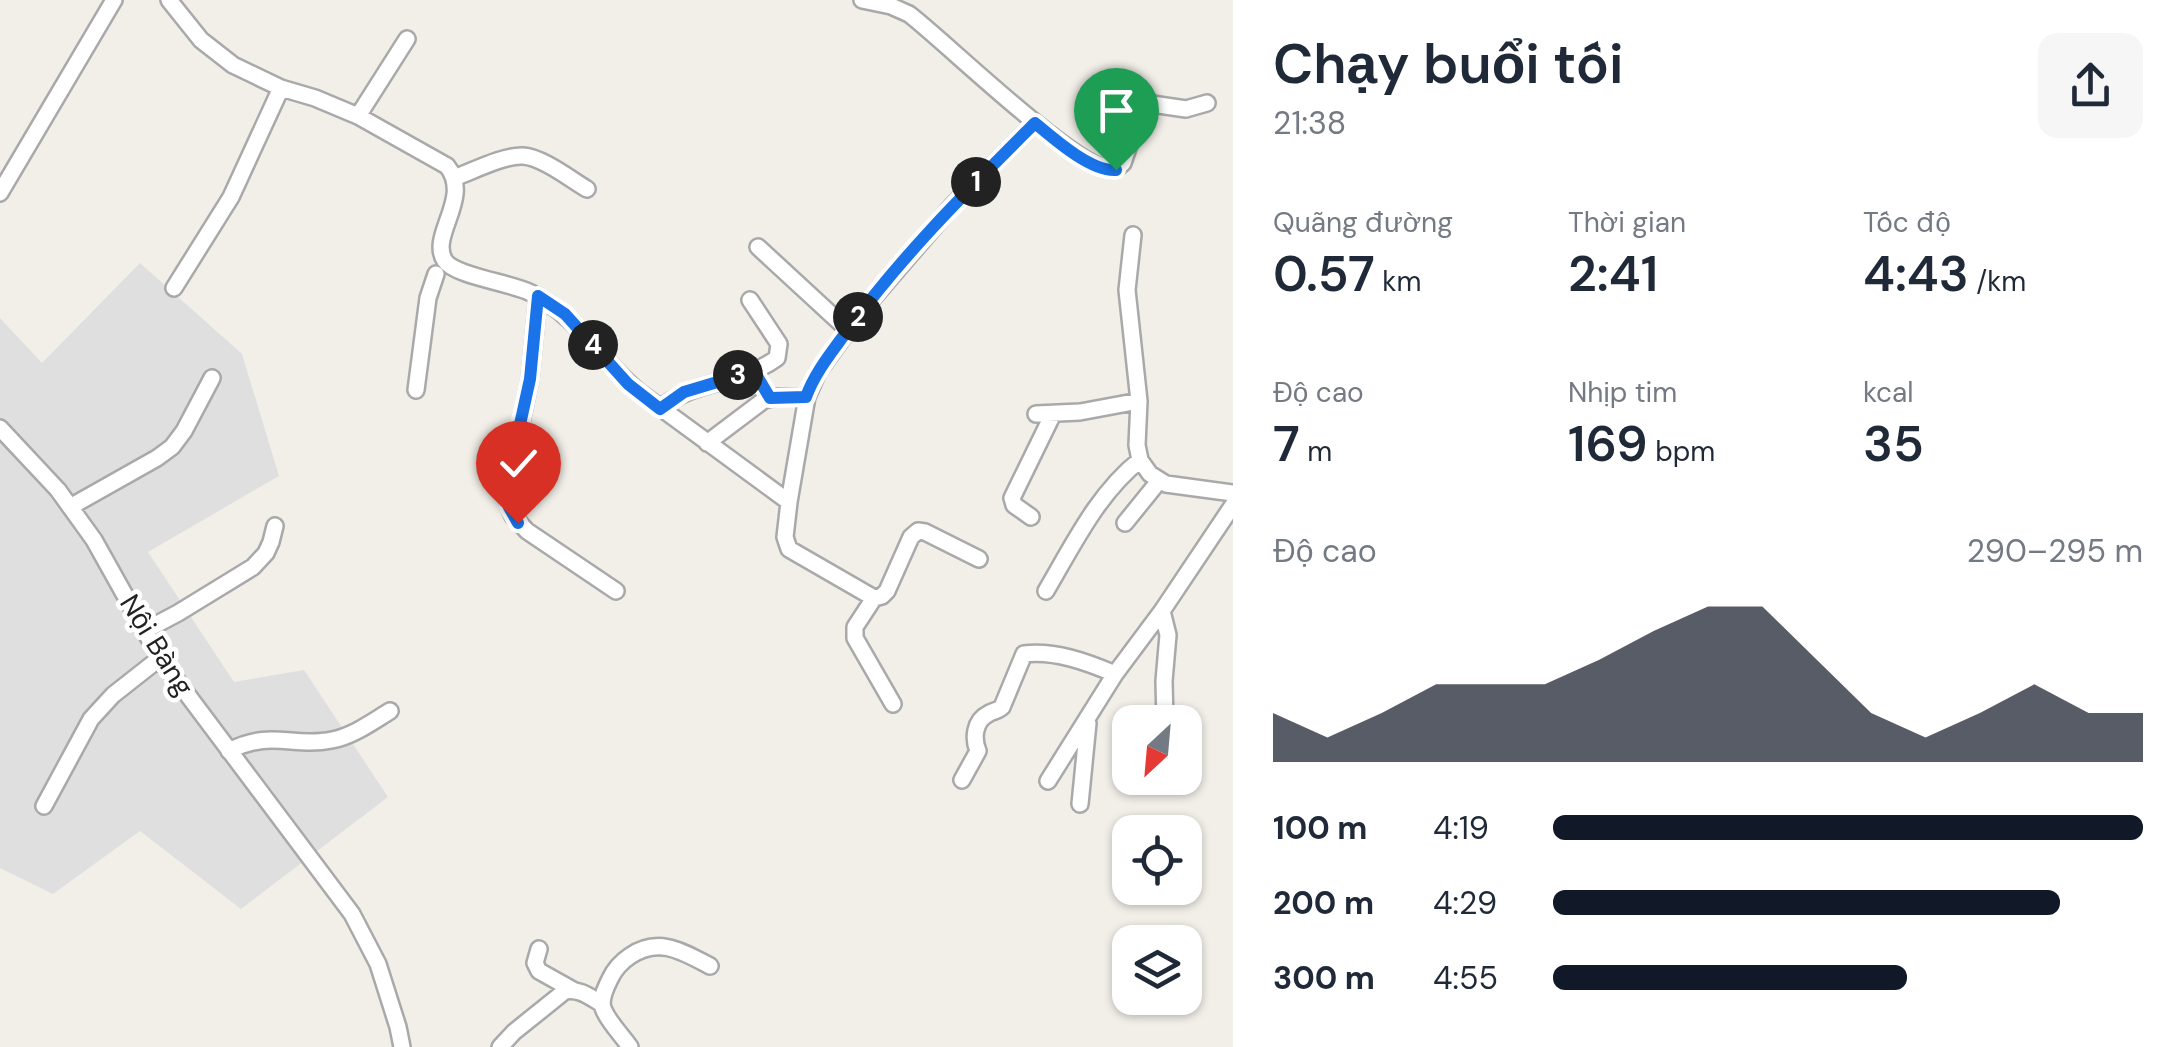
<!DOCTYPE html>
<html lang="vi">
<head>
<meta charset="utf-8">
<style>
  body { margin:0; font-family:"DM Sans",sans-serif; background:#f6f6f7; color:#1f2937; height:100vh; display:flex; flex-direction:column; font-size:38px; white-space:nowrap }
  * { box-sizing:border-box; margin:0 }
  p { font-size:32px; color:#747a83 }
  .icon { flex:none; width:55px; height:55px; fill:none; stroke:currentColor; stroke-width:2; stroke-linecap:round; stroke-linejoin:round }
  .map { position:relative; flex:1; overflow:hidden }
  .side { display:flex; flex-direction:column; background:#fff; width:950px }
  .side>* { flex:none }
  .needle { width:65px; rotate:206deg }
  .buttons { position:absolute; left:1112px; top:705px; display:grid; gap:20px }
  .buttons a { display:grid; place-items:center; width:90px; height:90px; border-radius:20px; background:#fff; box-shadow:0 2px 8px #0004; font-size:50px }
  .pin { position:absolute; display:grid; place-items:center; width:85px; height:85px; color:#fff; margin:-102px -42px; border-radius:50% 50% 50% 0; rotate:-45deg; box-shadow:0 0 10px #0007 }
  .pin .icon { rotate:45deg }
  .km { position:absolute; width:50px; height:50px; margin:-25px; border-radius:50%; background:#222; color:#fff; font-size:28px; line-height:50px; text-align:center }
  .round { display:grid; place-items:center; flex:none; width:105px; height:105px; border-radius:20px; background:#f6f6f7 }
  .summary { display:flex; align-items:center; justify-content:space-between; height:170px; padding:0 40px }
  h1 { font-size:55px; font-weight:600; line-height:75px }
  .figures { display:grid; grid-template-columns:repeat(3,1fr); gap:15px; height:170px; padding:10px 40px }
  .figures div { display:grid; align-content:center }
  .figures b { font-size:50px; font-weight:600 }
  .figures small { font-size:28px; font-weight:400 }
  .figures p { font-size:28px }
  .chart { height:280px; padding:20px 40px }
  .chart p { display:flex; justify-content:space-between }
  .chart svg { width:100%; height:180px; margin-top:10px; fill:#111827; opacity:.7 }
  ul { padding:0 40px; list-style:none; font-size:32px }
  li { display:grid; grid-template-columns:160px 120px 1fr; align-items:center; height:75px }
  li i { height:25px; border-radius:12px; background:#111827 }
  main { display:flex; flex:1; min-height:0 }
  .map>svg:first-child { display:block }
</style>
</head>
<body>
<main>
<div class="map">
<svg width="1233" height="1047" viewBox="0 0 1233 1047">
  <rect width="100%" height="100%" fill="#f2efe9"/>
  <path fill="#e0dfdf" d="M140,263L242,354L279,476L148,552L234,682L304,670L388,797L241,909L140,831L53,894L0,868V318L42,363Z"/>
  <g fill="none" stroke-linecap="round" stroke-linejoin="round">
    <defs>
      <path id="minor" d="M169,0L201,40L233,65L281,88L315,98L358,116L447,166C473,198 428,236 445,261C455,276 512,283 531,293C577,315 601,361 639,392L789,502
        M862,0L891,6L909,14C946,42 1080,174 1115,170L1123,163L1142,106L1152,104L1186,109L1207,103
        M358,116L407,39
        M454,178C473,171 504,155 523,156C542,157 570,179 587,189
        M0,193L114,0
        M1133,235L1127,290L1139,401L1137,445L1140,460L1150,474L1166,484L1233,493
        M758,247L848,330
        M174,288L231,197L281,88
        M538,296L530,379L507,488L509,507L513,516L527,531L616,591
        M416,390L428,298L436,274
        M660,409C694,379 742,384 777,358L779,344L750,300
        M1036,414L1080,412L1139,401
        M0,428L58,490L94,540L160,658L352,914L378,964L398,1027L402,1047
        M707,443L764,400L776,397H807
        M70,507L157,458L172,447L184,431L212,378
        M1031,517L1014,505L1012,498L1053,414
        M1125,523L1159,481
        M979,559L925,532L918,531L911,537L887,591L882,596L874,598L789,549L785,537L789,502L807,397L818,372L861,312L953,205L1035,123
        M1046,591C1073,545 1098,493 1140,460
        M874,598L855,627V638L893,704
        M1162,611L1168,635L1164,681L1165,722
        M144,631L178,613L253,567L266,553L271,542L275,526
        M229,751C271,729 293,748 332,740C353,736 372,722 390,711
        M962,780L978,751C973,739 974,721 988,714C992,711 998,711 1002,707L1024,654C1054,650 1087,662 1115,674
        M1048,781L1115,674L1162,611L1233,505
        M1080,804L1088,723
        M44,806L91,719L113,695L160,658
        M539,949L535,963L539,971L573,990
        M500,1047L514,1032L565,991C579,988 590,997 602,1004
        M630,1047C622,1035 608,1022 603,1008C600,999 606,987 610,979C615,968 621,962 630,956C659,936 683,952 710,966"/>
    </defs>
    <use href="#minor" stroke="#a9a9a9" stroke-width="20"/>
    <use href="#minor" stroke="#fff" stroke-width="15"/>
  </g>
  <g fill="none" stroke-linecap="round" stroke-linejoin="round">
    <defs>
      <path id="route" d="M518,523L509,507L506,488L530,379L538,296L565,314L628,384L660,409L684,392L754,371L770,398L806,397C815,372 832,352 847,331C902,255 969,189 1035,123C1053,138 1091,172 1116,170"/>
    </defs>
    <use href="#route" stroke="#fff" stroke-width="20"/>
    <use href="#route" stroke="#1a73e8" stroke-width="12"/>
  </g>
  <g text-anchor="middle" dominant-baseline="central" stroke-width="9" stroke-linejoin="round" paint-order="stroke">
    <g font-size="28" fill="#222" stroke="#fff">
      <text transform="translate(157 645) rotate(58)">Nội Bàng</text>
    </g>
  </g>
</svg>
<div class="buttons">
<a><svg class="needle" viewBox="-14 -14 28 28"><path d="M0-13l5 13h-10z" fill="#e53935"/><path d="M0 13l5-13h-10z" fill="#747a83"/></svg></a>
<a><svg class="icon" aria-label="locate" viewBox="0 0 24 24"><circle cx="12" cy="12" r="6"/><path d="M12 2v4M12 18v4M2 12h4M18 12h4"/></svg></a>
<a><svg class="icon" aria-label="layers" viewBox="0 0 24 24"><path d="M12 4l9 5-9 5-9-5zM3 14l9 5 9-5"/></svg></a>
</div>
<div class="pin" style="left:1116px;top:170px;background:#1e9e55"><svg class="icon" aria-label="arrive" viewBox="0 0 24 24"><path d="M6 21V4h12l-3 4 3 4H6"/></svg></div>
<div class="pin" style="left:518px;top:523px;background:#d93025"><svg class="icon" aria-label="check" viewBox="0 0 24 24"><path d="M5 12l5 5 9-10"/></svg></div>
<b class="km" style="left:976px;top:182px">1</b>
<b class="km" style="left:858px;top:317px">2</b>
<b class="km" style="left:738px;top:375px">3</b>
<b class="km" style="left:593px;top:345px">4</b>
</div>
<section class="side">
<div class="summary"><div><h1>Chạy buổi tối</h1><p>21:38</p></div><a class="round"><svg class="icon" aria-label="share" viewBox="0 0 24 24"><path d="M12 15V3M7 8l5-5 5 5M5 13v7h14v-7"/></svg></a></div>
<div class="figures">
<div><p>Quãng đường</p><b>0.57<small> km</small></b></div>
<div><p>Thời gian</p><b>2:41</b></div>
<div><p>Tốc độ</p><b>4:43<small> /km</small></b></div>
</div>
<div class="figures">
<div><p>Độ cao</p><b>7<small> m</small></b></div>
<div><p>Nhịp tim</p><b>169<small> bpm</small></b></div>
<div><p>kcal</p><b>35</b></div>
</div>
<div class="chart"><p><span>Độ cao</span>290–295 m</p>
<svg viewBox="0 0 160 44" preserveAspectRatio="none"><path d="M0 44V32L10 38L20 32L30 25L40 25L50 25L60 19L70 12L80 6L90 6L100 19L110 32L120 38L130 32L140 25L150 32L160 32V44z"/></svg>
</div>
<ul>
<li><b>100 m</b>4:19<i style="width:100%"></i></li>
<li><b>200 m</b>4:29<i style="width:86%"></i></li>
<li><b>300 m</b>4:55<i style="width:60%"></i></li>
</ul>
</section>
</main>
</body>
</html>
